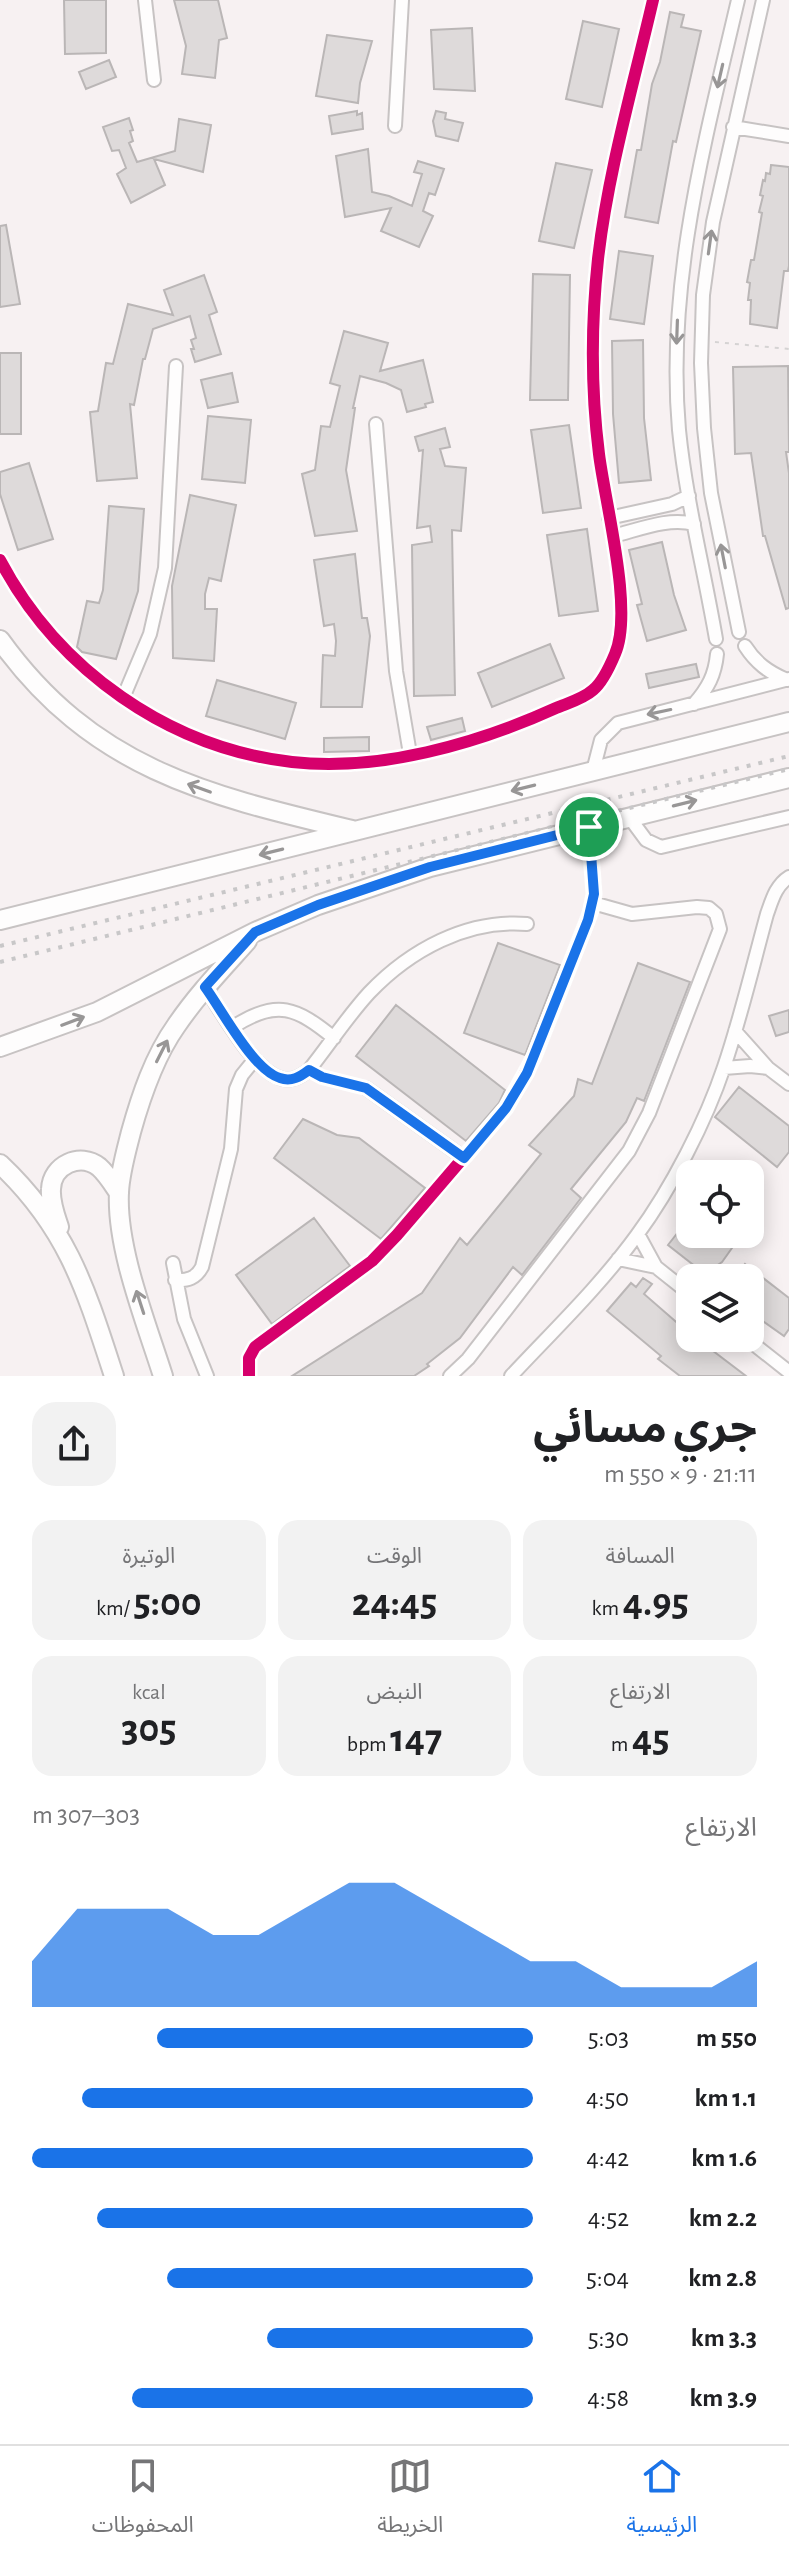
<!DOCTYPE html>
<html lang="ar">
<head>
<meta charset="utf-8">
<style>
  body { margin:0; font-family:"Alegreya Sans","Noto Sans Arabic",sans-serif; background:#f2f2f2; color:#202124; direction:rtl; height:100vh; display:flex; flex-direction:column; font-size:30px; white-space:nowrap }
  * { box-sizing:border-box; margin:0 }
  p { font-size:26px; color:#757577 }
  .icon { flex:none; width:44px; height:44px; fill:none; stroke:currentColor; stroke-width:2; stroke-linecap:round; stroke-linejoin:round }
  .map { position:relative; height:1376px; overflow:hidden; direction:ltr }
  .side { display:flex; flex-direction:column; background:#fff; flex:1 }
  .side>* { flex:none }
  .buttons { position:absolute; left:676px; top:1160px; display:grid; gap:16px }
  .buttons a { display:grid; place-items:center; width:88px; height:88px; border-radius:16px; background:#fff; box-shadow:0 4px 20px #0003; font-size:40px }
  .pin { position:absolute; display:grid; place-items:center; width:68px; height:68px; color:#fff; margin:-34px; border:4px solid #fff; border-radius:50%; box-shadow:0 2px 8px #0007 }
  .round { display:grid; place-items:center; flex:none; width:84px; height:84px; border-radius:24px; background:#f2f2f2 }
  .summary { display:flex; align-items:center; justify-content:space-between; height:136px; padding:0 32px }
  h1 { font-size:44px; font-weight:700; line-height:60px }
  .figures { display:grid; grid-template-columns:repeat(3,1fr); gap:12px; height:136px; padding:8px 32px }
  .figures div { display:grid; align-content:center; border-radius:20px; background:#f2f2f2; text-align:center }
  .figures b { font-size:40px; font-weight:700 }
  .figures small { font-size:22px; font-weight:400 }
  .figures p { font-size:22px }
  .chart { height:224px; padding:16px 32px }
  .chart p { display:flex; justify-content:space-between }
  .chart svg { width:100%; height:144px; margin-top:8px; fill:#1a73e8; opacity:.7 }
  ul { padding:0 32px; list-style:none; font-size:26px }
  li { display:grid; grid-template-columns:128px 96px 1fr; align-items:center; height:60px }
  li i { height:20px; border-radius:10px; background:#1a73e8 }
  .dock { display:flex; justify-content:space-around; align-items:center; height:112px; border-top:2px solid #e0e0e0; background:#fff; font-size:22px; color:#757577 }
  .dock a { display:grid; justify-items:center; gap:4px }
  .dock .on { color:#1a73e8 }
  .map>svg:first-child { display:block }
</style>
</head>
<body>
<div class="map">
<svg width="789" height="1376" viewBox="0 0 789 1376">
  <rect width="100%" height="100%" fill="#f7f1f2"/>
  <path fill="#dedada" stroke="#bab6b6" stroke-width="2" d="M64,0H106V53L65,54Z
    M174,0H218L227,38L219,40L215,78L182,74L186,46Z
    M670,12L684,15L681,27L701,31L676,142L673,141L658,223L625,217L637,150H641L652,84L660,62Z
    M583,21L619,29L602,107L566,99Z
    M472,28L475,91L434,89L431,30Z
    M327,35L372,41L360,83L358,103L316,96Z
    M109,60L116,77L86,89L79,72Z
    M357,111V115L362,113L363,129L332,134L329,116Z
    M436,111L446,113L445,119L463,123L458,141L436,136L433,121Z
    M129,118L133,130L130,131L133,141L129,143L137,162L175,151L179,119L211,125L203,172L154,159L165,185L131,203L117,174L126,168L119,150L112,151L103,127Z
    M368,149L372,192L389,196L412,206L422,174L414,172L418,161L444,169L435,195L429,193L423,211L433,216L419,247L381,231L391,208L345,217L336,156Z
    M556,163L592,170L574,248L539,241Z
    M771,165L789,167V266L788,271H784L777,328L750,324L751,300H748L750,283L747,282L751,260H754L762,213L759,212L763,196L760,195L763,180L765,181L766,173L770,174Z
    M6,225L20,304L0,307V226Z
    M619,251L653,256L644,324L610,319Z
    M533,274L570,275L568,400H530Z
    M204,275L217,312L209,315L221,354L195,362L191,349H194L191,340L196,338L190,316L153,329L145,359H143L134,405L130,404L137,478L97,481L90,412L98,411L106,363L113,364L128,304L173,315L164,290Z
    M344,331L388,343L380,371L423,360L433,402L425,404L426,407L407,412L401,390L386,383L360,376L353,408H355L346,470L357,531L315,536L302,474L315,470L321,426L330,427L340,386L330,383Z
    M643,340L644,418L651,480L619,483L613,414L612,341Z
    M0,353H21V434H0Z
    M788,366L789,452H786L789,473V608L786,609L765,536H763L751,453L735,454L733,367Z
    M232,373L238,402L208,408L201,380Z
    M208,416L251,420L245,483L202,479Z
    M569,425L581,508L543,513L531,430Z
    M445,428L450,447L440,449L445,466L466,468L461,531L452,530L455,695L414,696L412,545L432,542L430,526L417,528L423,450L419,451L415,437Z
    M29,463L53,539L18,550L0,494V472Z
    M190,495L236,505L221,581L209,578L205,594V609H217L214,661L173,658L172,586Z
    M109,506L144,509L138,591L116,659L82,652L77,647L87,601L99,603L103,590Z
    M587,529L598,611L559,616L547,535Z
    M662,542L674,595L686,630L647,641L637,605L642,604L629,550Z
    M355,554L362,618H367L370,636L362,707H321L323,655L335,656L336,641L334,624L324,626L314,560Z
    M550,644L564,678L492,707L478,673Z
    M696,664L699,677L649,688L646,674Z
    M217,680L296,703L285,739L206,716Z
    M462,718L465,731L431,740L427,727Z
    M369,737V751L324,752V738Z
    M498,943L560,965L525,1055L464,1033Z
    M638,963L690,982L644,1101L637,1098L626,1122L571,1189L581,1198L522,1275L513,1267L460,1338L427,1364L429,1366L414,1376H292L422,1293L460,1238L467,1245L541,1154L529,1145L574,1096L578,1079L592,1084Z
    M396,1005L505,1090L499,1103L466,1141L356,1056Z
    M789,1010V1032L776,1036L769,1016Z
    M739,1087L789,1126V1152L777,1167L715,1117Z
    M303,1119L337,1135L359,1138L425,1188L381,1239L274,1158Z
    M690,1217V1234H715L732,1248L722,1262L705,1274L668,1245Z
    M314,1218L350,1266L272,1324L236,1275Z
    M745,1264L789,1298V1329L784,1336L750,1312V1278H734Z
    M643,1278L652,1284L644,1294L690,1334V1338H696L746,1376H680L658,1359L661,1356L607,1311L631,1283L636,1287Z"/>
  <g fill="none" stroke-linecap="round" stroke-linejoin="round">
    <defs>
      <path id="street" d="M145,0L154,80
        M395,126L402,0
        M733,127L789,136
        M376,424L396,671L410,754
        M609,518L672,504L689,496
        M613,536C638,530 668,517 694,524
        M0,560C58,670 169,748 292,762C378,772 477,744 556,708C568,703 583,699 593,690C603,682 610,666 615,654C634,611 605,503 599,454C591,390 591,324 598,259C608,172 633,86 653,0
        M739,632L711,493L704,428L701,363L703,295L713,222L763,0
        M716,639C704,569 686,500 679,430C666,283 705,141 738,0
        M745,646C756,663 768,672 787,680
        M123,698L150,634L165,568L176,366
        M694,704C708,688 715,675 717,654
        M593,771L601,740L618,723L789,679
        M629,817L646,840L661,847L789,817
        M205,987C221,1010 253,1070 280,1078C291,1082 300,1077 309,1070C329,1045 347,1017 369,993C410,950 467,919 527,924
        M233,1027C277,998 297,1008 334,1038
        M735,1031L768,1068L789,1084
        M724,1068L750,1066L768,1068
        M366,1088L464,1158
        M638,1234L656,1267L690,1294
        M618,1259L656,1267
        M173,1263L184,1319L207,1376
        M175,1280C188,1281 196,1278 202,1267L231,1149L236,1089L242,1075L255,1059
        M746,1338L789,1372
        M249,1376V1358L255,1347L372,1261L397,1235L506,1108L534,1057L591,911L594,894L589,827
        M450,1376L468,1359L629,1151L649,1113L720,929L716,914L709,908L697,907L632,914L593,903
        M511,1376C554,1330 600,1286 637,1235C671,1189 706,1121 724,1067C741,1017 753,965 767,914C772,900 776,885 789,877"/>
      <path id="secondary" d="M0,640C93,769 206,795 352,830
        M0,920L789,722
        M0,1047L97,1012L255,932L318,905L430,867L789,778
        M0,1164C68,1228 86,1290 114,1376
        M59,1227C55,1215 50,1202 51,1189C52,1165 80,1152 99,1167C107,1174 113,1184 119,1193
        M163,1376C146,1322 116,1248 119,1192C120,1172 126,1152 131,1132C141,1096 154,1057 176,1026C197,995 222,969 247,941"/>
    </defs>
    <use href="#street" stroke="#c7c3c3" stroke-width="16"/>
    <use href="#secondary" stroke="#c7c3c3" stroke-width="22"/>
    <path stroke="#d5d3d3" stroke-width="2" stroke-dasharray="4 6" stroke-linecap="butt" d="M715,342L789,349
      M322,1077L354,1085"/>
    <use href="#street" stroke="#fefdfd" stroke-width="12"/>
    <use href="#secondary" stroke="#fefdfd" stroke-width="18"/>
    <path stroke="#c8c7c8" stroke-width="4" stroke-dasharray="4 8" stroke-linecap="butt" d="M0,946L789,756
      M0,962L789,769"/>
    <defs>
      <path id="cycleway" d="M0,560C58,670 169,748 292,762C378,772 477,744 556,708C568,703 583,699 593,690C603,682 610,666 615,654C634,611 605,503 599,454C591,390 591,324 598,259C608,172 633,86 653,0
        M249,1376V1358L255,1347L372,1261L397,1235L506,1108L534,1057L591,911L594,894L589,827"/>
    </defs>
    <use href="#cycleway" stroke="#fff" stroke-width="17"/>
    <use href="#cycleway" stroke="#d6006c" stroke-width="12"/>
  </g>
  <defs><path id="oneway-shaft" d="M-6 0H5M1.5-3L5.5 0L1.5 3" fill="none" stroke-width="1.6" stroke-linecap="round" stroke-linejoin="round" transform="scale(2)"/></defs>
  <g stroke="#989696">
    <use href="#oneway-shaft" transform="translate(720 76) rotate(103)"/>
    <use href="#oneway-shaft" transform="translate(710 242) rotate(-82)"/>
    <use href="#oneway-shaft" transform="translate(677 332) rotate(92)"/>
    <use href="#oneway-shaft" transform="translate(723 556) rotate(-101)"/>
    <use href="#oneway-shaft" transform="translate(659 712) rotate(168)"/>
    <use href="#oneway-shaft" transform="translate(199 788) rotate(-160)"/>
    <use href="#oneway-shaft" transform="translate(523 788) rotate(166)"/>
    <use href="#oneway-shaft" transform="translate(685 803) rotate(-14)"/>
    <use href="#oneway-shaft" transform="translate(271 852) rotate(166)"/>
    <use href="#oneway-shaft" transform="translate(73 1021) rotate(-21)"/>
    <use href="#oneway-shaft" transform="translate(162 1051) rotate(-63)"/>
    <use href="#oneway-shaft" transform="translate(140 1302) rotate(-108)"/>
  </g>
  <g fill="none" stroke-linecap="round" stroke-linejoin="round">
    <defs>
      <path id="route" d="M589,827L594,894L588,920L527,1073L506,1108L464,1158L366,1088L322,1077L309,1070C300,1077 291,1082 280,1078C253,1070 222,1010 205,987L255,932L318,905L430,867Z"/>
    </defs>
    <use href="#route" stroke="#fff" stroke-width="16"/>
    <use href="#route" stroke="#1a73e8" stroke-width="10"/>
  </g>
</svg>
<div class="buttons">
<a><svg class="icon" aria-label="locate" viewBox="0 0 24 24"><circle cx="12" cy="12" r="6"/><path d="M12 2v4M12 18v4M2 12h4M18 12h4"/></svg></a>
<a><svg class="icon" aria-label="layers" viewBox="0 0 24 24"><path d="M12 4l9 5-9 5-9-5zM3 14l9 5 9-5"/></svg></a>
</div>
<div class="pin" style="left:589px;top:827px;background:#1e9e55"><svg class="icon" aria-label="arrive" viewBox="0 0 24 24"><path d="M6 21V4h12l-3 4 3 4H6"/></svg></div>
</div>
<section class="side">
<div class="summary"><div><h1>جري مسائي</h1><p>21:11 · 9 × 550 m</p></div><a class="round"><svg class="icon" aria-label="share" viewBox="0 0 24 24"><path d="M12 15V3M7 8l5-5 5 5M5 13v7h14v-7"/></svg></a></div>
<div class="figures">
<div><p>المسافة</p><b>4.95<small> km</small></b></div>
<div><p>الوقت</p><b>24:45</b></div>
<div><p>الوتيرة</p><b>5:00<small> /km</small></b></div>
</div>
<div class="figures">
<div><p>الارتفاع</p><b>45<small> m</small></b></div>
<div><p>النبض</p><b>147<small> bpm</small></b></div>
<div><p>kcal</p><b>305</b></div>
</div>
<div class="chart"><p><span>الارتفاع</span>303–307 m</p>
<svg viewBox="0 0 160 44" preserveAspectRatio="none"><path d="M0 44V30L10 14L20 14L30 14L40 22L50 22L60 14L70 6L80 6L90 14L100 22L110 30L120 30L130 38L140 38L150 38L160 30V44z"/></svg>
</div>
<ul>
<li><b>550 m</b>5:03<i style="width:75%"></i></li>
<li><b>1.1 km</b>4:50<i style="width:90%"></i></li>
<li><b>1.6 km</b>4:42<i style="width:100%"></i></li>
<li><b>2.2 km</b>4:52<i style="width:87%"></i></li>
<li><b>2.8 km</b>5:04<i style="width:73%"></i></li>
<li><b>3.3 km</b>5:30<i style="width:53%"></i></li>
<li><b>3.9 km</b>4:58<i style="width:80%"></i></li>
</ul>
</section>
<nav class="dock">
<a class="on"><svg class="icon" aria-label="home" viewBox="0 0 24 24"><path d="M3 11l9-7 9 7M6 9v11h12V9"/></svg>الرئيسية</a>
<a><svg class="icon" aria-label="map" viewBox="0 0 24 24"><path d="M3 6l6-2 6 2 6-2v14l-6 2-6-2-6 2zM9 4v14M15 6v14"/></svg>الخريطة</a>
<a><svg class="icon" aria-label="saved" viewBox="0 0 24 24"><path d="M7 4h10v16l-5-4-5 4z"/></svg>المحفوظات</a>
</nav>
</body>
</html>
